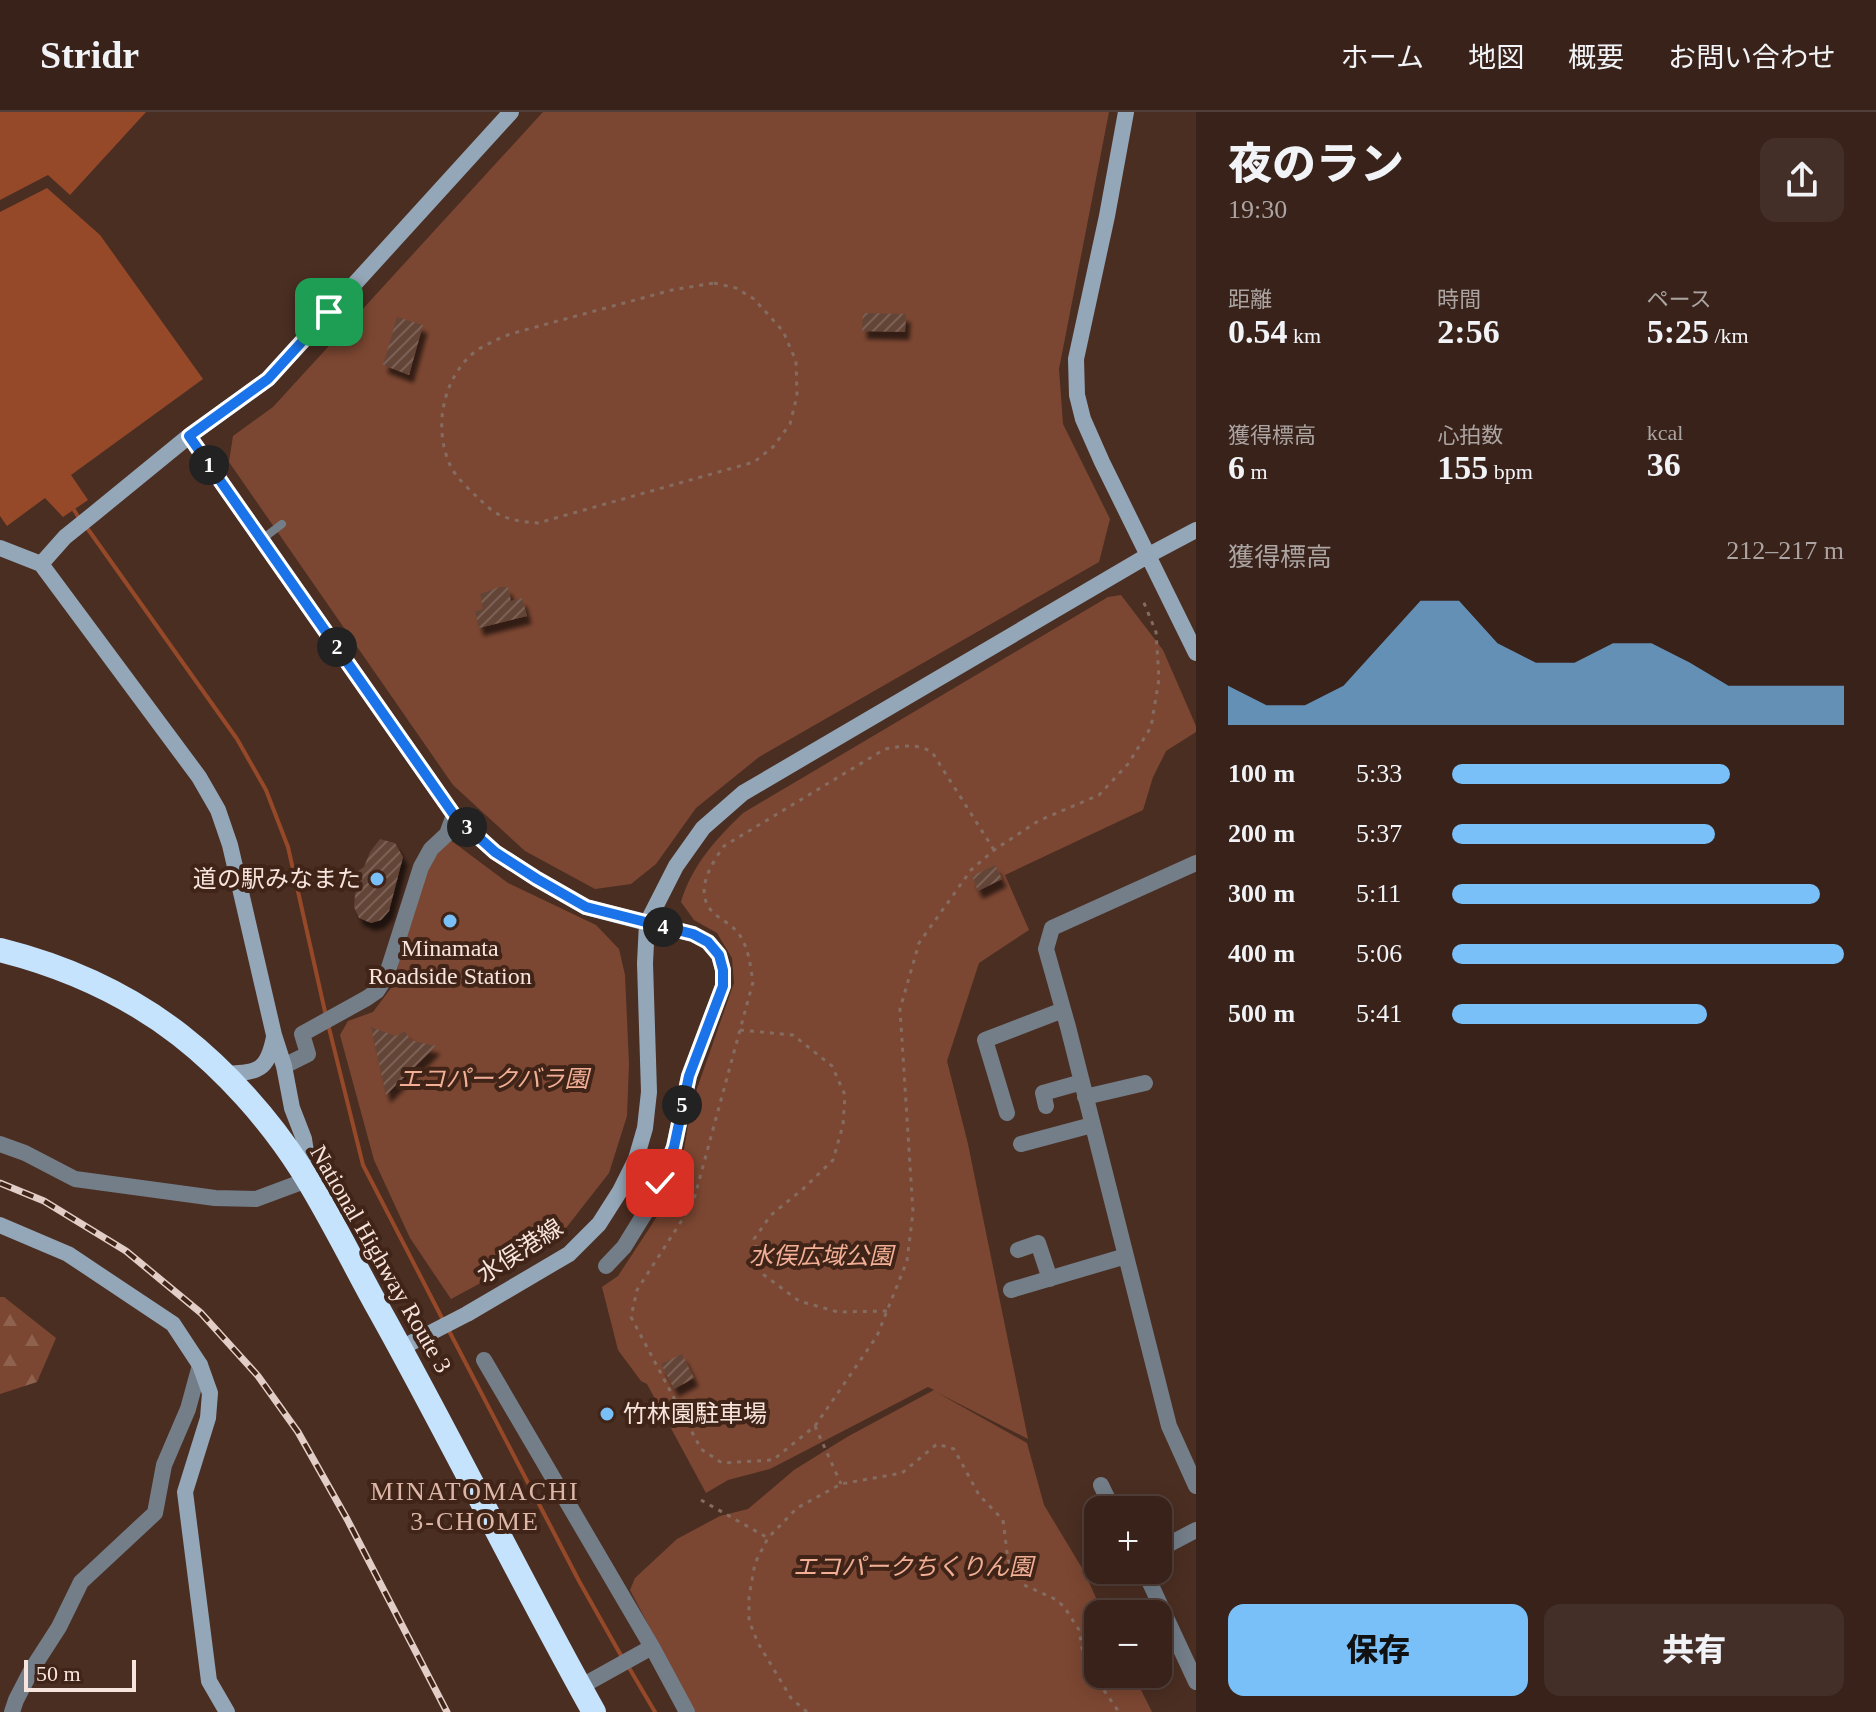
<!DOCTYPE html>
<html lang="ja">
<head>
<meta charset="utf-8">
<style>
  body { margin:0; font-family:"Times New Roman","Noto Sans JP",serif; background:#432f27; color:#f1f3f6; height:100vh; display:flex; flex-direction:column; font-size:30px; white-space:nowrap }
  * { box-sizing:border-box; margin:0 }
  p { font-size:26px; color:#aba4a2 }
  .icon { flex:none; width:44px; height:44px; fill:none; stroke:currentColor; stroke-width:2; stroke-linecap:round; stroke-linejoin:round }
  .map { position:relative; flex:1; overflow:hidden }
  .sheet { display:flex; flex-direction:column; background:#38221a; width:680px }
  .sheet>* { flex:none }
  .tools { position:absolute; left:1084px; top:1384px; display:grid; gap:16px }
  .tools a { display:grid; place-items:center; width:88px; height:88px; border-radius:16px; background:#38221a; box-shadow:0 4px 20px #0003,0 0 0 2px #523f39; font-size:40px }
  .scale { position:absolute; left:24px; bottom:20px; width:112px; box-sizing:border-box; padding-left:8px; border:4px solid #f7e4dc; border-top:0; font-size:22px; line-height:28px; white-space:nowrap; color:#f7e4dc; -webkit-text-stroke:6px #402418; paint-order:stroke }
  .pin { position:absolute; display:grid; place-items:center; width:68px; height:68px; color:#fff; margin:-34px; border-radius:16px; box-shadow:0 4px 12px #0006 }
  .km { position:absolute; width:40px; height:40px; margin:-20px; border-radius:50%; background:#222; color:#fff; font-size:22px; line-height:40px; text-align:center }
  .round { display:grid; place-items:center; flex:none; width:84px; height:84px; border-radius:16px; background:#432f27 }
  .headline { display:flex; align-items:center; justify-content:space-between; height:136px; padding:0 32px }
  h1 { font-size:44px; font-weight:800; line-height:60px }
  .metrics { display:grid; grid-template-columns:repeat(3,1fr); gap:12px; height:136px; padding:8px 32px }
  .metrics div { display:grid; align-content:center }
  .metrics b { font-size:34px; font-weight:800 }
  .metrics small { font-size:22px; font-weight:400 }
  .metrics p { font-size:22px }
  .chart { height:224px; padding:16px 32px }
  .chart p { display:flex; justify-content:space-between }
  .chart svg { width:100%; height:144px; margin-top:8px; fill:#79bff8; opacity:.7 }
  .cta { display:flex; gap:16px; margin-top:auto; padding:16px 32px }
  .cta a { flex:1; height:92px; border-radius:16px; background:#79bff8; color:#111; font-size:32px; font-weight:800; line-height:92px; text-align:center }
  .cta a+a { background:#432f27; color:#f1f3f6 }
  ul { padding:0 32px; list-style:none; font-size:26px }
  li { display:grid; grid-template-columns:128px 96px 1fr; align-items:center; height:60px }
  li i { height:20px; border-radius:10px; background:#79bff8 }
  header { display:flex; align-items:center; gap:48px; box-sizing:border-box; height:112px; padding:0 40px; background:#38221a; border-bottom:2px solid #523f39 }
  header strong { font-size:38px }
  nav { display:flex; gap:44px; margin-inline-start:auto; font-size:28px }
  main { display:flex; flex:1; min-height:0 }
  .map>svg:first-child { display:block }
</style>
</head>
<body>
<header>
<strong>Stridr</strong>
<nav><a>ホーム</a><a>地図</a><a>概要</a><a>お問い合わせ</a></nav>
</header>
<main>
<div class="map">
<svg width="1196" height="1600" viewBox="0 0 1196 1600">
  <defs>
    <pattern id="forest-firs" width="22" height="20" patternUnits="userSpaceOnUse" patternTransform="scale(2)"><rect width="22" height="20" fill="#7c4732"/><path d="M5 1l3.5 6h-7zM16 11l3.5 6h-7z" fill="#8f614f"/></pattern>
    <pattern id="building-hatch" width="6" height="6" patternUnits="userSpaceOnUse" patternTransform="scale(2)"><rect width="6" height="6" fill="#644538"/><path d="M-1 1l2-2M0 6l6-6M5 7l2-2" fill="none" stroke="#7b6054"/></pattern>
    <filter id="shadow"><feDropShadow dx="4.5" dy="8" stdDeviation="2" flood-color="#0009"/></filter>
  </defs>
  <rect width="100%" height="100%" fill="#4b2e22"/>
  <path fill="#7c4732" d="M543,0H1109L1059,257L1063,312L1110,407L1099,450L759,645L696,696L656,752L631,772L595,777L525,739L453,673L229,350L233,324L273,295Z
    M1121,483L1163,538L1196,614V620L1166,639L1153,665L1143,698L1005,763L1029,818L979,851L947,949L968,1032L1028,1327L936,1280L1027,1331L1044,1393L1085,1461L1103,1502H1098V1562H1133L1152,1600H694L630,1478L635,1466L677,1427L720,1404L748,1397L794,1358L847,1325L934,1278L928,1275L770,1357L728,1368L706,1381L647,1272L641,1269L618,1238L602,1175L618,1164L660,1100L683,1043L692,991L734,871L732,846L717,821L694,808L681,790C692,753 716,727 743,701L1108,485Z
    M449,727L508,771L596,813L619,837L625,863L629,952L627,1004L609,1061L566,1116L516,1152L451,1187L410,1126L374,1048L340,923L348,909L373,900L394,872L403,833L429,753Z"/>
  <path fill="url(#forest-firs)" d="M0,1185H4L56,1226L37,1270L0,1282Z"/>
  <path fill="#964929" d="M0,0H146L70,83L48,63L0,88Z
    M47,76L100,123L203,267L71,363L88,388L63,405L45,386L7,414L0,404V100Z"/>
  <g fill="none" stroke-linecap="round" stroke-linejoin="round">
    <path stroke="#964929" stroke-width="4" d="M74,398L79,406
      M85,413L237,627L266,678L288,735L326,904
      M328,912L363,1053L443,1208
      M447,1215L579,1469L623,1547
      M628,1554L655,1600"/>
  </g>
  <path fill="url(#building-hatch)" filter="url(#shadow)" d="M863,201L906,202L905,220L862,219Z
    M397,205L423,213L409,263L383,253Z
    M499,475H508L511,489L522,486L527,504L479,516L475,499L483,497L480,482Z
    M380,727L395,731L403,745L389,799L381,808L371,811L359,806L354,795L355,783L358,772L354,762L364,755L370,740Z
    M995,753L1002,767L978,779L972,764Z
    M371,915L396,924L405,919L410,928L436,934L386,983Z
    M682,1242L694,1266L674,1277L661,1252Z"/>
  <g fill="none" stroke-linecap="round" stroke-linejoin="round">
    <path stroke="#856c61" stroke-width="3" stroke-dasharray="4 6" stroke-linecap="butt" d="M714,171L736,176L754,187L783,219L796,249L797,284L790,312L773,335L754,350L538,411C524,410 509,408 496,401C489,397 483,390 477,385C469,377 458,367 452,357C433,320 441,271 471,243C483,233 496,228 510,222L672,178Z
      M994,738L932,640C915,631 903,634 885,637L724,734C712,751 695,777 710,797C718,807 732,812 739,822C749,837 750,852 753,870L693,1091L637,1178L631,1205L701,1337L722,1351L773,1348L815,1314L877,1224L907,1149L913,1100L900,897L919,831L971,758L994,738L1038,709L1099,683L1128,652L1151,615L1159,567L1156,520L1142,486
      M740,918L793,923L832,954L845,983L843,1013L833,1048L803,1077L771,1103L754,1127L764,1163L799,1189L838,1200L887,1199
      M815,1314L841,1372
      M701,1388L768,1426
      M807,1600L791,1586L758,1531L749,1509V1485L755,1451L768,1426L797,1396L841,1372L902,1361L937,1332L954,1337L979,1383L1003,1408L1008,1448L1024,1473L1057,1488L1065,1496L1079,1518L1082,1536L1089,1557L1119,1600"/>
    <path stroke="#737e89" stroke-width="8" d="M261,428L282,412"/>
    <path stroke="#737e89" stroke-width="16" d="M1196,751L1052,816L1046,837L1068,915L1169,1314L1196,1374
      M284,954L308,942L302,922L367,886L377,879L386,865L421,755L431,737L447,722L454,703
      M1085,985L1145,971
      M1046,994L1043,981L1082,970
      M1007,1001L985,928L1063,898
      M0,1032L25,1041L75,1067L215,1086L256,1087L307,1068
      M1021,1032L1092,1013
      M1018,1138L1038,1131L1050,1167
      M606,1154L624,1135L645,1101L660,1071L674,1035L689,964L723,874V858L719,843L708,830L693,822L647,811
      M1011,1178L1126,1144
      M484,1248L652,1535L687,1600
      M1101,1373L1113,1398
      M1158,1438L1196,1418
      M1144,1458L1196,1570
      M580,1575L652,1535
      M12,1600L16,1588L32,1557L59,1515L81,1470L155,1401L164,1353L188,1297L200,1253"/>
    <path stroke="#94a7b8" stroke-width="16" d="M1126,0L1107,104L1076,247L1077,283L1083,307L1102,350L1196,541
      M189,324L454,703L495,740L537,767L586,795L647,811
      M0,436L41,452L199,665L218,698L230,733L274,923L284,954L292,996L304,1027L306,1040L299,1055
      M41,452L65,425L96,400L189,324L268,267L511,0
      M223,962C257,960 267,961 274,925
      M0,1113L68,1142L173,1212L200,1253L210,1281L208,1306L185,1380L209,1569L227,1600
      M401,1236L467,1202L569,1142L599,1112L620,1079L636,1047L645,1016L649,980L645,851L647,811L676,754L703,716L743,681L1147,444L1196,418"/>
    <path stroke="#c5e3fd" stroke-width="24" d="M0,838C64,854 127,882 180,923C226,959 269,1007 301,1057C329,1101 352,1149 377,1194C452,1328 519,1466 594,1600"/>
    <defs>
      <path id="rail" d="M0,1071L44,1089L126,1139L201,1201L258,1264L298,1320L347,1407L447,1600"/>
    </defs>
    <use href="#rail" stroke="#e2cec6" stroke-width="7"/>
    <use href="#rail" stroke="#402418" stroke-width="4" stroke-dasharray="12" stroke-linecap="butt"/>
  </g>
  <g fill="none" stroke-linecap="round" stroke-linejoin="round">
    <defs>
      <path id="route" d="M329,200L268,267L189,324L454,703L495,740L537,767L586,795L693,822L708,830L719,843L723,858V874L689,964L674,1035L660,1071"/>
    </defs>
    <use href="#route" stroke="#fff" stroke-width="16"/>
    <use href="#route" stroke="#1a73e8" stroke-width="10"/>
  </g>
  <g fill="#79bff8" stroke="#402418" stroke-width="3">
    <circle cx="377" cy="767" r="8"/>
    <circle cx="450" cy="809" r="8"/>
    <circle cx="607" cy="1302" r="8"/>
  </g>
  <g text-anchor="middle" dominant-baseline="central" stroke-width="8" stroke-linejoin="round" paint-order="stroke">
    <g font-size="24" fill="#f7e4dc" stroke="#402418" text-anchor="end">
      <text x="361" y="767">道の駅みなまた</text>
      <text x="450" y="836" text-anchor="middle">Minamata<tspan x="450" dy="28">Roadside Station</tspan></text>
      <text x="623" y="1302" text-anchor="start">竹林園駐車場</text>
    </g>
    <g font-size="24" font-style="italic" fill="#f2af95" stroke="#402418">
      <text x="493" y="967">エコパークバラ園</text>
      <text x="821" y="1144">水俣広域公園</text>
      <text x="913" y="1455">エコパークちくりん園</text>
    </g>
    <g font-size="24" fill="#f7e4dc" stroke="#402418">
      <text transform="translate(520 1139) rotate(-33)">水俣港線</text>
      <text transform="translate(381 1147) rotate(60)">National Highway Route 3</text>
    </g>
    <g font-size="26" letter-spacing="2" fill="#dcb7a8" stroke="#402418">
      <text x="475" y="1379">MINATOMACHI<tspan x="475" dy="30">3-CHOME</tspan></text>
    </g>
  </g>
</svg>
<div class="tools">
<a>+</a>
<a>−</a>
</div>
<div class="scale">50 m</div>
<div class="pin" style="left:329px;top:200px;background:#1e9e55"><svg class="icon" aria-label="arrive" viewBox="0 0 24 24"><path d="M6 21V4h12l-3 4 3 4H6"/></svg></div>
<div class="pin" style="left:660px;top:1071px;background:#d93025"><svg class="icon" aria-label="check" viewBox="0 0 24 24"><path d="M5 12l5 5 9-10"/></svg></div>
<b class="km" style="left:209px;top:353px">1</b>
<b class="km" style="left:337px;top:535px">2</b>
<b class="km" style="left:467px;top:715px">3</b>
<b class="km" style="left:663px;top:815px">4</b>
<b class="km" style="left:682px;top:993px">5</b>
</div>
<section class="sheet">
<div class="headline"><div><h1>夜のラン</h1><p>19:30</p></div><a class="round"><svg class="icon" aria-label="share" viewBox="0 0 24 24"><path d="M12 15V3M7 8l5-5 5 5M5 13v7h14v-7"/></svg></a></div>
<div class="metrics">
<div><p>距離</p><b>0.54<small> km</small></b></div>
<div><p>時間</p><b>2:56</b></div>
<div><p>ペース</p><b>5:25<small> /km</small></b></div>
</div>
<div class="metrics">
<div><p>獲得標高</p><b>6<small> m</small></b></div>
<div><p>心拍数</p><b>155<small> bpm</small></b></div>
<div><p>kcal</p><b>36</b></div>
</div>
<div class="chart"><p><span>獲得標高</span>212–217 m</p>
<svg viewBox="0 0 160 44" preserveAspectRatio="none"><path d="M0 44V32L10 38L20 38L30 32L40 19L50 6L60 6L70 19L80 25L90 25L100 19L110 19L120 25L130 32L140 32L150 32L160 32V44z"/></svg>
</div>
<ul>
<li><b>100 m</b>5:33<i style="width:71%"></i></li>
<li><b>200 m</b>5:37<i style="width:67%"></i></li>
<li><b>300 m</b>5:11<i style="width:94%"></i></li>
<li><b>400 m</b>5:06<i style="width:100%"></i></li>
<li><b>500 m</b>5:41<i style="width:65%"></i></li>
</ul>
<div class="cta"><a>保存</a><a>共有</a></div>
</section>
</main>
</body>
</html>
